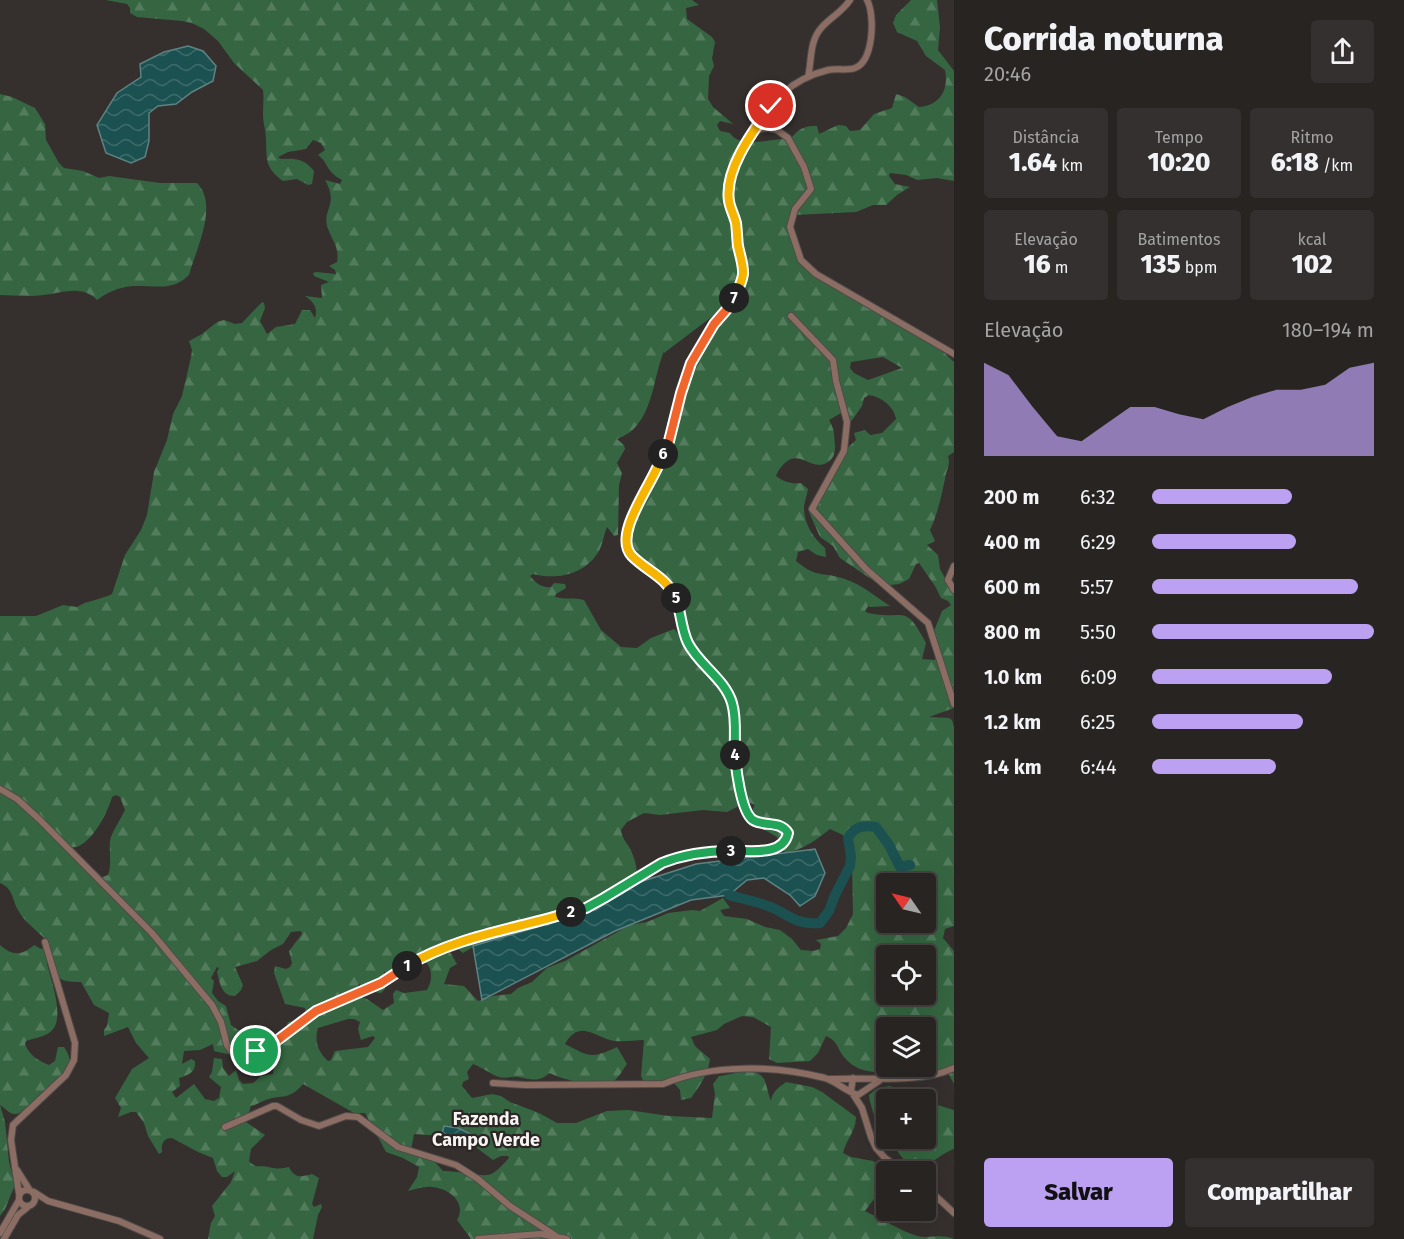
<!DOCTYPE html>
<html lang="pt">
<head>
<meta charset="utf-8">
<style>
  body { margin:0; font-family:"Fira Sans",sans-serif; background:#34302f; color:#f1f3f6; height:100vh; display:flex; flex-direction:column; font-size:22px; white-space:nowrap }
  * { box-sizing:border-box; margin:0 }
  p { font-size:20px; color:#a5a4a5 }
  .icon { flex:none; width:33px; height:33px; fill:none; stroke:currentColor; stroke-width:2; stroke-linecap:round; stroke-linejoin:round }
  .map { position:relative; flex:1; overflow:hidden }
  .panel { display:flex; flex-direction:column; background:#282422; width:450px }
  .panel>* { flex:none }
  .needle { width:39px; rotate:304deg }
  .fabs { position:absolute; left:876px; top:873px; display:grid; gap:12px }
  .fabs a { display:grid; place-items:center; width:60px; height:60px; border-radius:6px; background:#282422; box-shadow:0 6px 24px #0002,0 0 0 2px #444140; font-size:30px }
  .pin { position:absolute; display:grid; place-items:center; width:51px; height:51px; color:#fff; margin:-26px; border:3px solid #fff; border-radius:50%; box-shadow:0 2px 6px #0007 }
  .km { position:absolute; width:30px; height:30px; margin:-15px; border-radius:50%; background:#222; color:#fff; font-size:16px; line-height:30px; text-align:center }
  .round { display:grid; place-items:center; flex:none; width:63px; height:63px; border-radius:6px; background:#34302f }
  .overview { display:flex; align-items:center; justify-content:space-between; height:102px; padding:0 30px }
  h1 { font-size:33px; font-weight:800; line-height:45px }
  .metrics { display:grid; grid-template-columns:repeat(3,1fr); gap:9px; height:102px; padding:6px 30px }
  .metrics div { display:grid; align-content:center; border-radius:6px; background:#34302f; text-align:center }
  .metrics b { font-size:26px; font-weight:800 }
  .metrics small { font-size:16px; font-weight:400 }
  .metrics p { font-size:16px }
  .chart { height:168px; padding:12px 30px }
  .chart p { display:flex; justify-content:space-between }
  .chart svg { width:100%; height:108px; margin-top:6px; fill:#bca0f2; opacity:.7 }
  .cta { display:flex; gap:12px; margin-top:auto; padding:12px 30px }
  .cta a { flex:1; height:69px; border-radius:6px; background:#bca0f2; color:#111; font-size:24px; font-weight:800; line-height:69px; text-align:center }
  .cta a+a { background:#34302f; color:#f1f3f6 }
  ul { padding:0 30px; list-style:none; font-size:20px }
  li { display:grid; grid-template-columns:96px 72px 1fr; align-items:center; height:45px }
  li i { height:15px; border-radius:8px; background:#bca0f2 }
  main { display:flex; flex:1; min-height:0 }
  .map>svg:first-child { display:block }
</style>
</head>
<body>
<main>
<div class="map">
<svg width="954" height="1239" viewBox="0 0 954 1239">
  <defs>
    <pattern id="forest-firs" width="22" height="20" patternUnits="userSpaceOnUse" patternTransform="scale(1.5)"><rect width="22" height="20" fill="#356641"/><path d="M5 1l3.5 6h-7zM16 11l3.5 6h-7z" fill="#537c5d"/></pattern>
    <pattern id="water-waves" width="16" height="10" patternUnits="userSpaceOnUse" patternTransform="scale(1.5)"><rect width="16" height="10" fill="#1c5152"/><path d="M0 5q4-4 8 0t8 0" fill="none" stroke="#3e6b6b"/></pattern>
  </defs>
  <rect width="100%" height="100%" fill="#35302e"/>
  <path fill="url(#forest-firs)" fill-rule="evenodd" d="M106,0H692L699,5L686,8L687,19L712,37L715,42L712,58L714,66L709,76L708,99L713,107L733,124L720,121L717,125L720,131L730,133C739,148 767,140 783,139L789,141C797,130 803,125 817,126L819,134L838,125L846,126L850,131L860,130L874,114L892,108L896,94L905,97L919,107C940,105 949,90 945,70L926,56L917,41L897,32L893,23L896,15L911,0H937L940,27L938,50L954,71V181L937,178L917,180L906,175L890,173L889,176L895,184L910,187L897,195L886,205H873L856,212L794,215L788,225L789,235L802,257L819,273L883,317L907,328L940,349L954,362V452L948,456C951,464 946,470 945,479C941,497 938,513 930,530L935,541L927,545L938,555L940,569L954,594V708L929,717L949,718L952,720L954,727V926L945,929L943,938L954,951V1084L948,1073L911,1068V1067L926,1066V1028H886V1066L893,1067L887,1072C871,1073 855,1071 844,1057C836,1047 839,1042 826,1036L818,1053L810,1061L777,1063L769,1059L771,1027L753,1017L742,1016L724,1024L717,1030L691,1037L695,1046L710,1059C708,1075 700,1085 691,1098L681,1100L680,1090L674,1083L645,1085L641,1076L644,1040C635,1040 624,1042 615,1041C597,1039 580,1017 565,1044C590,1057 591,1059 617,1047L627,1064C623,1069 620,1076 615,1080C603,1092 563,1079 549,1073C539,1083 530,1079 518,1077C512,1076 504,1079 499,1077C490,1074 482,1067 473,1064L467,1072L469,1079L463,1082L462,1086L472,1098L492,1094L501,1096L510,1102L539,1113L557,1123H576L607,1111L628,1110L669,1116L712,1118L715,1094L713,1084L719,1076C733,1075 754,1064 764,1079C767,1085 768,1094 771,1101C772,1092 779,1087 786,1082L812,1087L822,1092L856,1117C856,1131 846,1140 843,1153L851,1157L873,1161L889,1171L886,1172V1183L865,1211C882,1219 899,1230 917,1236C930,1239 941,1233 954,1239H471L457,1220C467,1203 450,1189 433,1187C424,1186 416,1189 408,1191L417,1177L419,1167L403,1158L386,1152L365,1113H354L303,1084C289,1101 281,1094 266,1100C260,1102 256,1105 251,1106L246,1122L265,1135L251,1149L249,1161C256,1169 260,1165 268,1167C279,1169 278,1169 289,1167C295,1179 301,1177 312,1174L319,1178L312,1204L314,1207L321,1204L322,1207L318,1215L313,1239H208L211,1223L215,1216L212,1206L231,1182L235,1171L227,1177H222L217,1171L213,1158L198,1152L172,1138C163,1138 161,1144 162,1152L159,1154L148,1136L144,1123L136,1112H131L118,1117L121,1108L115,1098L132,1069L149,1058L136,1043L128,1027L104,1036V1030L107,1026L109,1013L94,1005L81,982C56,982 58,978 48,957L47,964C51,980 67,1022 49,1033C43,1037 34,1038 26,1041L25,1044C30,1056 37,1060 49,1065L55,1061L58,1047H64C82,1072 53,1088 35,1101C30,1105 23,1113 16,1114C10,1115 5,1108 0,1105L5,1122L9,1162L15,1185L5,1209L0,1216V945C12,956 22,956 34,945L41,949L46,947L47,941C39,932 23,921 18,910C12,899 13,888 0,883V616H36L63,605L77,607C88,600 100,600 112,594L125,555L141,530L147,515L154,472L167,440L173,414L182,396L191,357L192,350L189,341L202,334L217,322L224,320L235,324L242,323L262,302L264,303L265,308L260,321L267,334L276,327L295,324L302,310H310L315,318C318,308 314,302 305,296L322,298L321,285L329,282L314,276L313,273L316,272L336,274L335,270L329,266L337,262C340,247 331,239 327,226C323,208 339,205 325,180L340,184L342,180C325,171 329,163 318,155L325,150L321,143L313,140L306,149L288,152L278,157L281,159C295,158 305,159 314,171L312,184L308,185L297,179L283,181C264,167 267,159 266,139C266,131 263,123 263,115C263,106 264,99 263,90L234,63L218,41L204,29L192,23L182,21L137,17L130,13V8L127,4ZM726,306L728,307L697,348L671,407L658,466L627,532L629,544L636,555L678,593L686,631L694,657C681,651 683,637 674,629L651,638L637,648L621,647L601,630L584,600C574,597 565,600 555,597L556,594L566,588L565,584L554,583L551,587C541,588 536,583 530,576L533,574C556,580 583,575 597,554C603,546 603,536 607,527L614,536L618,535L619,485L622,473L617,463L625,449L624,445L617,439C653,427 652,380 664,351V353ZM883,357L902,368L868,380L854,373L850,368L851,362ZM869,395C881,397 894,406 896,419L882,433L870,435L865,430L854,433L856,440L845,450L846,454L811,503L809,512L820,537L833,546L840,558L874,581L890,585L899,584L909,579L916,564L919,563L935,586L941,598L948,601L951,605L942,611L934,631L936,656L935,660L922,659L926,643C904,601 905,621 868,613L865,611L869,605V607L890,606C875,596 862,585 845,579C822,571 817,579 796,561L798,552L808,549L817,555L826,557L825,548C814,539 804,524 804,509C804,503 807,495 808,489L801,483C791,484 784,482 776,476C778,470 784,462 791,459C804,455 814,471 828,462C834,458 835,453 835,446C834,435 835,430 829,420L841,413L846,422L850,423L862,406L864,398ZM116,795L120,797L125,810C121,819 111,833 110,841C109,852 112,865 108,875L100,878L62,847C66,847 72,848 76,847C92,843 108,812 112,797ZM744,800L755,805L749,816V821L777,837L785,853C803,850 816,840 830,829L843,835L848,844L852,863L853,914L846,928L838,936L816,940L821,944L820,949L813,951L801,950L792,939L780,930L765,927L747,919L724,916L720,910L730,908L723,898L700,911L692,910L668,913L647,922L630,925L565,961L547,968L532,982L518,988L511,994L493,996L478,1001L464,986L444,984L450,968L457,964L450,952V947L458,949L463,953L473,947L481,953L631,898C639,880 639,865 629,847C625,841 622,837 621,830L627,822L644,813L660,815L703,810L727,812L737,807ZM886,884H926V922H886ZM301,931L302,934L289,951L292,963L290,967L286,969L275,966L274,973L285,1004L305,1008L306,1016H299L295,1021L288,1022L281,1039L273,1044L250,1032L238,1030L231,1025L226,1006L218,1001L212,993L214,981L211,978L217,967L219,968L217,972C220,983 221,996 235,996L241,990L243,985L235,967L257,961L271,950L283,944L291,932ZM886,956H926V994H886ZM419,961L427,963C433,972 432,981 427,990L404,993L396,990L393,994L394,1003L383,1010L367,999L352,994L359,984L374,992L381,993L385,989L384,972L403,978L411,966ZM348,1019H354L360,1022L358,1029L361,1040L373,1036L375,1038L368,1047L335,1051L331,1060L328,1061C318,1052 314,1041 318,1028ZM213,1044L214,1051L240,1057L253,1065L272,1063L274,1066L273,1074L261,1076L253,1083L243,1084L239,1080L236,1070L229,1076L223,1068L222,1059L214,1058L212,1072L209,1077L221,1087L219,1098L214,1101L205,1099L194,1084L176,1098L172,1092L180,1086L179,1078C188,1075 196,1073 195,1061L191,1059L182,1064L184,1051L200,1050ZM414,1134L443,1136L473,1145L493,1160L501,1156H508L509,1158C504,1163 498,1171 491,1174C485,1178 454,1170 443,1171L430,1157L411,1150Z
    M0,94L12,97L35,108L45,124L46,140L59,163L64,168L83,171L99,178L109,176L160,183H197C219,205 196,249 189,275C172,292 154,285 133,286C119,287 108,292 97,300C82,284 62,293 43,295C29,297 14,295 0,295Z
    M889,1086L919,1094L934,1104L954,1110V1149C948,1150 925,1166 922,1171C909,1170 901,1155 893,1146C891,1144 888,1143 886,1140C880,1134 869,1103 869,1095L876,1089ZM886,1100H926V1138H886Z"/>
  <path fill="url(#water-waves)" stroke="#5e8282" stroke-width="1.5" d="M188,46L203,51L216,66L213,81L192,92L176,104L158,106L149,113V141L145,157L131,163L106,153L97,125L117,93L141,77L140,64L164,52Z
    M815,849L825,873L815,896L800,906L790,895L764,878L747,880L729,895L691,900L615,931L482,1000L473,946L591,911L640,882L696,864Z
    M444,1126L458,1128L479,1138L476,1143C464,1139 459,1145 443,1139L442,1134Z"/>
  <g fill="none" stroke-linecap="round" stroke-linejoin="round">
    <path stroke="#1c5152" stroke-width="10" d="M729,895C743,899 758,902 771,907C791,916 796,925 820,923L829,911L835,895L850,866L851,856L848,838C854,826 864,825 876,827L889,845L900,867L910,865"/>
    <defs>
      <path id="minor" d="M808,77C812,60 809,41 822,27C831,17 842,12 850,0
        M765,114L777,129
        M753,133C771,101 791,79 828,70C836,68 847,71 855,68C874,61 875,14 867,0
        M791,316L833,360L836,381L847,422L844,451L812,509L866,569L928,623L954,704
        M954,566L948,580L954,590
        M0,789L17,799L39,819L152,933L212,1005L221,1022L227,1045L231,1051L243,1054L256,1051L275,1042L316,1011L381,983L426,955L465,940L586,907L662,863C697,849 736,851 773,850C782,846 790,840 787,830L777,824L756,821L748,815L736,773L735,716L732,703L720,683L689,646L684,636L677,600L671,588L630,554L625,541L632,516L655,475L669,441L681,393L691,363L713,324L728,308L743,281L744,267L738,245L736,223L728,199L733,167L753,134L760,129L768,128L777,130L788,138L804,167L811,189L795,209L790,227L801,260L816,274L954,354
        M853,1078L851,1091L862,1108L871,1137L876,1148L885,1158L904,1172
        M830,1079C868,1077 920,1084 954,1068
        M493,1083L526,1085L663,1084C712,1064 774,1065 825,1078C837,1082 847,1092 858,1095L879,1081
        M225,1127L273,1106H277L301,1120L319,1126L346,1116L358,1117L398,1147L456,1165L478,1179L510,1206L556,1236
        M17,1170L29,1189
        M926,1187L954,1213
        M19 1198a8 8 0 1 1 16 0a8 8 0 1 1-16 0Z
        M34,1192L48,1201L119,1221L160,1239
        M19,1194L11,1140L13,1125L66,1075L74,1060L75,1043L45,942
        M0,1233L19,1200
        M4,1239L18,1215L28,1207
        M478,1239L540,1234L567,1239"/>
    </defs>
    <use href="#minor" stroke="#504b4a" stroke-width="8"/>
    <use href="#minor" stroke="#8b6d63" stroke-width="6"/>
  </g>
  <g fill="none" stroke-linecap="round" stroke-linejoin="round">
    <defs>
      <path id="split-1" d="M256,1051L275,1042L316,1011L381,983L407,966"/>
      <path id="split-2" d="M407,966C457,936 516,929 571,912"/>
      <path id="split-3" d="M571,912L586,908L604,898L662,863C685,854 707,851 731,851"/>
      <path id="split-4" d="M731,851C750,850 783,857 788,833C780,820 764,827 753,820C741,812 736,768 735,755"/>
      <path id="split-5" d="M676,598C681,612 681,629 688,643C699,665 725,679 732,703C737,719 734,738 735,755"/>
      <path id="split-6" d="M663,454C655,481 611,534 632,556C648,572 665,576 676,598"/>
      <path id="split-7" d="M663,454L669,441L681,393L691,363L714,324L728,308L734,298"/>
      <path id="split-8" d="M734,298C747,272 744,272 738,246C737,238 737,230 736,223C734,215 730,208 729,201C724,169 754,130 771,106"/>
    </defs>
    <use href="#split-1" stroke="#fff" stroke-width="12"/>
    <use href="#split-2" stroke="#fff" stroke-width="12"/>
    <use href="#split-3" stroke="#fff" stroke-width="12"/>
    <use href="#split-4" stroke="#fff" stroke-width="12"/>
    <use href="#split-5" stroke="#fff" stroke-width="12"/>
    <use href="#split-6" stroke="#fff" stroke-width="12"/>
    <use href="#split-7" stroke="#fff" stroke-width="12"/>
    <use href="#split-8" stroke="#fff" stroke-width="12"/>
    <use href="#split-1" stroke="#f0652b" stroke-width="8"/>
    <use href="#split-2" stroke="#f5b400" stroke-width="8"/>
    <use href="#split-3" stroke="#22a559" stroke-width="8"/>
    <use href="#split-4" stroke="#22a559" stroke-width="8"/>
    <use href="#split-5" stroke="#22a559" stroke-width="8"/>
    <use href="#split-6" stroke="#f5b400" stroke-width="8"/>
    <use href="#split-7" stroke="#f0652b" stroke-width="8"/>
    <use href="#split-8" stroke="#f5b400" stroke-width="8"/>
  </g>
  <g text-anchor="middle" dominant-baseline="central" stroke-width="4.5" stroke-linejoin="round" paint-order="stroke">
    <g font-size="18" font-weight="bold" fill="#f7f4f3" stroke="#2b2624">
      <text x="486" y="1119">Fazenda<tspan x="486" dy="21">Campo Verde</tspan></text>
    </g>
  </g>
</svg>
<div class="fabs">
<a><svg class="needle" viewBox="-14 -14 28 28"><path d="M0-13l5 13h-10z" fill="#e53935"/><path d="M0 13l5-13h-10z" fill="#a5a4a5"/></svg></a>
<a><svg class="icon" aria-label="locate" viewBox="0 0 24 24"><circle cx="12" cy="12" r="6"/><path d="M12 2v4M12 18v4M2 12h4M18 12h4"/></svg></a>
<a><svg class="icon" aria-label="layers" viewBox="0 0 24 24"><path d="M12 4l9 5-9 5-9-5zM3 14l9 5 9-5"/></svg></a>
<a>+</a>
<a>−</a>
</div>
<div class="pin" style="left:256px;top:1051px;background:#1e9e55"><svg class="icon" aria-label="arrive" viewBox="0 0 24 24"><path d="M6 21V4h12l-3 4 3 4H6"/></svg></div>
<div class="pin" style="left:771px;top:106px;background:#d93025"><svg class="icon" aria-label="check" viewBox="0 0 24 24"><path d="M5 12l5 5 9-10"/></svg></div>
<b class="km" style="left:407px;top:966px">1</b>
<b class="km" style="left:571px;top:912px">2</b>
<b class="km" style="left:731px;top:851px">3</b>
<b class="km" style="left:735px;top:755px">4</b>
<b class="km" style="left:676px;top:598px">5</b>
<b class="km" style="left:663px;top:454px">6</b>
<b class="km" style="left:734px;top:298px">7</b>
</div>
<section class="panel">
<div class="overview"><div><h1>Corrida noturna</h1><p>20:46</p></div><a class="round"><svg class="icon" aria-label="share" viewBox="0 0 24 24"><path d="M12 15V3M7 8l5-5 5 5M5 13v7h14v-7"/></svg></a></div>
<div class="metrics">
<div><p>Distância</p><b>1.64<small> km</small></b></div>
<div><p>Tempo</p><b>10:20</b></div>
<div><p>Ritmo</p><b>6:18<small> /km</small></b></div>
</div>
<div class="metrics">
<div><p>Elevação</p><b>16<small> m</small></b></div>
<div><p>Batimentos</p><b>135<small> bpm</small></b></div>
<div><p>kcal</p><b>102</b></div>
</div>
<div class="chart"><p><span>Elevação</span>180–194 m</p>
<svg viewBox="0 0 160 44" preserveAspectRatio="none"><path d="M0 44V6L10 11L20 24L30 36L40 38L50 31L60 24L70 24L80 27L90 29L100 24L110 20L120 17L130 17L140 15L150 8L160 6V44z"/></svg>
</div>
<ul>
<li><b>200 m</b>6:32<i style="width:63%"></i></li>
<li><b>400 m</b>6:29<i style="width:65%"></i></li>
<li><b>600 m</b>5:57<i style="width:93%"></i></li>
<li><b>800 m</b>5:50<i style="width:100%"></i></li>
<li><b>1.0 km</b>6:09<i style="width:81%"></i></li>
<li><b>1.2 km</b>6:25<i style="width:68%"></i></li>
<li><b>1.4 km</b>6:44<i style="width:56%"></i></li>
</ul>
<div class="cta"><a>Salvar</a><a>Compartilhar</a></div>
</section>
</main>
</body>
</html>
